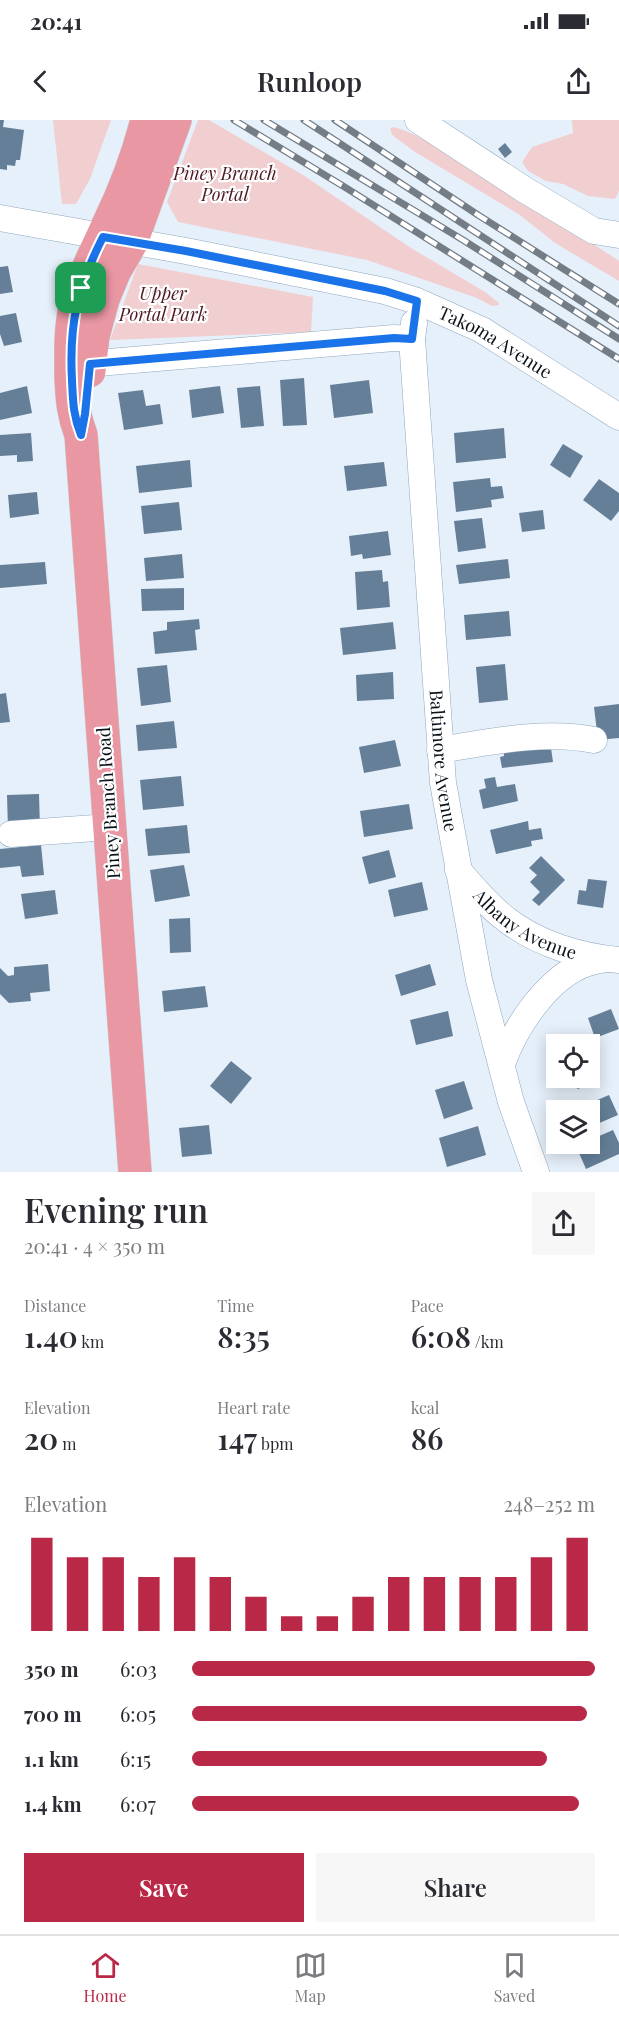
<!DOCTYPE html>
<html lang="en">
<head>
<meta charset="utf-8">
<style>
  body { margin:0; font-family:"Playfair Display",serif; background:#f7f7f7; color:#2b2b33; height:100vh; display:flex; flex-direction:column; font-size:22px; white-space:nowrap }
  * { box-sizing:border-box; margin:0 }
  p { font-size:20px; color:#7c7c81 }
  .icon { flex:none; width:33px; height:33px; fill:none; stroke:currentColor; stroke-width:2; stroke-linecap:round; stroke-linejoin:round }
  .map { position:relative; height:1052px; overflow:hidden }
  .side { display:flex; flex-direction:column; background:#fff; flex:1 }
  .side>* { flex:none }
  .fabs { position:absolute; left:546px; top:914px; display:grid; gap:12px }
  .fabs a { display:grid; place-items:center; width:54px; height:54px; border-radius:0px; background:#fff; box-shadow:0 3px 15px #0003; font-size:30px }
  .pin { position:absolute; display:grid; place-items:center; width:51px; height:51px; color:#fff; margin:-26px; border-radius:12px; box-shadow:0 3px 9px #0006 }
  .round { display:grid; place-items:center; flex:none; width:63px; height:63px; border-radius:0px; background:#f7f7f7 }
  .summary { display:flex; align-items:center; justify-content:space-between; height:102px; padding:0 24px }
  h1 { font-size:33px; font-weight:600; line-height:45px }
  .metrics { display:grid; grid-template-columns:repeat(3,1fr); gap:9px; height:102px; padding:6px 24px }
  .metrics div { display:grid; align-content:center }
  .metrics b { font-size:30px; font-weight:600 }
  .metrics small { font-size:16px; font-weight:400 }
  .metrics p { font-size:16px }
  .chart { height:168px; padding:12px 24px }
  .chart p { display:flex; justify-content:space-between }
  .chart svg { width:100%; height:108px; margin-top:6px; stroke:#b92847; stroke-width:6 }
  .cta { display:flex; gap:12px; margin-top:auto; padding:12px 24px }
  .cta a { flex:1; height:69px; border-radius:0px; background:#b92847; color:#fff; font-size:24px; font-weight:600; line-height:69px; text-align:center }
  .cta a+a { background:#f7f7f7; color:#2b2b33 }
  ul { padding:0 24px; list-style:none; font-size:20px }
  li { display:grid; grid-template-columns:96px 72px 1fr; align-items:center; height:45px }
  li i { height:15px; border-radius:8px; background:#b92847 }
  .status { display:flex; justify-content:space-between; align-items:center; height:42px; padding:0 30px; background:#fff; direction:ltr }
  .status svg { height:16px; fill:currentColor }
  header { display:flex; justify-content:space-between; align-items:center; height:78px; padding:0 24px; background:#fff; font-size:27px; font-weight:600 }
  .tab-bar { display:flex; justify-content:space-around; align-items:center; height:84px; border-top:2px solid #e1e1e2; background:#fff; font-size:16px; color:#7c7c81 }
  .tab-bar a { display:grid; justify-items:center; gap:3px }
  .tab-bar .on { color:#b92847 }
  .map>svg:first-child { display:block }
</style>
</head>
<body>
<div class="status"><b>20:41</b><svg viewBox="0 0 49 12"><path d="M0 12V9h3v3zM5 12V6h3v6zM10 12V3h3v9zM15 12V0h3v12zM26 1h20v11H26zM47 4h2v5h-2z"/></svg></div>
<header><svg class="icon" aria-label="back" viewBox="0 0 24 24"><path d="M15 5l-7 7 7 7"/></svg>Runloop<svg class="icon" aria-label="share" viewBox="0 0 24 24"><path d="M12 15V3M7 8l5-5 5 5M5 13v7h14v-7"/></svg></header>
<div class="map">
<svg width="619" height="1052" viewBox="0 0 619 1052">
  <rect width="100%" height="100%" fill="#e6f0fa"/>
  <path fill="#f1cfd1" d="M53,0H111L90,59L76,84H62Z
    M198,0H209L303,55L411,128L485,172L499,183V185L492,186L477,178L367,140L178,102L167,82Z
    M572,0H619V71L615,79L588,76L563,64L546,61L528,51L522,42L532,27L573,13Z
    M393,7C417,12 453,37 474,51C523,80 572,109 619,141V161L555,123L520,95L415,32L392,15L390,8Z
    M138,144L313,177L311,212L110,220Z"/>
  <path fill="#657f98" d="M0,0H4L3,7L24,10L20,40H16L15,46L7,45V50L0,49Z
    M505,23L512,32L505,38L498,29Z
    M8,146L13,172L0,174V147Z
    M16,193L22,222L4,226L0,214V196Z
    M304,258L307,305L283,306L280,260Z
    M369,260L373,293L334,298L330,265Z
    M27,266L32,293L0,300V273Z
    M220,266L224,293L192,298L189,270Z
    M260,266L264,306L241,308L237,268Z
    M143,270L146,286L160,284L163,304L124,310L118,273Z
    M504,308L506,338L456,343L454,313Z
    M31,313L33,341L17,342V335L0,336V315Z
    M563,324L583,336L570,358L550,345Z
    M190,340L192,367L139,373L136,346Z
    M384,342L387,366L347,371L344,346Z
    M490,358L491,367L502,366L504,378L491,380L492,387L456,392L453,362Z
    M599,359L619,373V391L611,401L583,380Z
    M37,372L39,394L10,398L8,375Z
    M179,382L182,410L144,414L141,386Z
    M543,390L545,409L522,412L519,393Z
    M482,398L486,428L458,432L454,401Z
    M388,411L391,435L363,439L362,434L351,436L349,416Z
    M182,434L184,458L146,461L144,438Z
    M508,439L510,458L459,464L456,445Z
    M45,442L47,464L0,468V445Z
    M382,450L383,462L388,461L390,487L357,490L355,452Z
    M184,468V490L142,491L141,469Z
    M509,491L511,516L466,520L464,495Z
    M199,499L200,509L195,510L197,530L155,534L153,512L167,510V502Z
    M393,502L396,529L343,535L340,508Z
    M505,544L508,580L479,583L476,547Z
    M167,545L171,582L141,586L137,548Z
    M393,552L394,579L357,581L356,555Z
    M6,573L10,602L0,603V574Z
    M619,584V618L598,620L594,587Z
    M174,601L177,628L138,631L136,605Z
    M395,620L401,646L364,653L359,627Z
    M503,624L551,628L553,642L502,648L500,637L504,636Z
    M181,656L184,686L143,690L140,660Z
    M495,657L497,667L515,664L518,681L483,689L479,670L486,668L484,659Z
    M39,674L40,708L8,710L7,675Z
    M409,684L413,709L364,717L360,691Z
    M528,701L529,710L541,708L543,719L531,721L532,726L496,734L490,710Z
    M187,705L190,733L148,736L145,709Z
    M41,725L44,755L22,757L20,746L0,748V729Z
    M389,730L396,757L369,764L362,737Z
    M541,736L565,760L539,786L532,780L540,772L530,762L537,755L529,748Z
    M184,745L190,776L155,782L150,750Z
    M588,759L607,761L603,788L577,784L579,770L586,771Z
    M422,762L428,790L394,797L388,770Z
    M55,770L58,794L25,799L21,774Z
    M190,798L191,832L170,833L169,799Z
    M48,844L50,871L30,873L31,881L9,883L0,874V848L8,856L14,855V847Z
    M430,844L436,865L401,876L395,855Z
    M205,866L208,887L164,892L162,871Z
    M611,889L619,909L595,918L588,898Z
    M448,891L453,916L416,925L410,900Z
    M231,941L252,958L231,984L210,966Z
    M557,957H584L579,969L555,961Z
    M464,961L473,989L444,999L435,970Z
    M609,975L618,995L590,1007V990H574Z
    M209,1005L212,1034L182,1037L179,1008Z
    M478,1006L486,1035L447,1047L439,1018Z
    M613,1010L619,1023V1034L586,1049L576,1026L590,1023V1020Z"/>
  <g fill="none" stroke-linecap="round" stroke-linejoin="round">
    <defs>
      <g id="minor">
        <path d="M418,0L525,70L594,111L619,115"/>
        <path id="s1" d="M0,98L186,131L385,171L417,181L482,210L619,297"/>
        <path id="s2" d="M412,219L443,663L479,860L511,982L536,1052"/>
        <path d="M74,245L394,218L412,219L414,203"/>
        <path d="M440,630C488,622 546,610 594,620"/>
        <path d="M11,714L109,707"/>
        <path id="s3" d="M458,750C474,768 488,786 507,800C538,824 581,837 619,840"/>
        <path d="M502,944C515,907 548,856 588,843C594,841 600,840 606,839"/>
      </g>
      <path id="major" d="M89,251L93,216L103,179L115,150L131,123L175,0
        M135,1052L81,315C73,294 72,279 71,257C71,234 70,210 75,188C82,158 96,131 109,103C125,70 138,35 147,0"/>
    </defs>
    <use href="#minor" stroke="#91a8be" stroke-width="27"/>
    <use href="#major" stroke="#cecfd1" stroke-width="34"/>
    <use href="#minor" stroke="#fff" stroke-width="26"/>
    <use href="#major" stroke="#e897a3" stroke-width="33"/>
    <defs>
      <path id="rail" d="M234,0L343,66L619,239
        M264,0L463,120L619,219
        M304,0L619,206
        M335,0L478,95L619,184"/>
    </defs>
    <use href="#rail" stroke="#747d86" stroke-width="7"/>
    <use href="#rail" stroke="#fff" stroke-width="4.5" stroke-dasharray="14" stroke-linecap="butt"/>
  </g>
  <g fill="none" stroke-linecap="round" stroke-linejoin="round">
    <defs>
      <path id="route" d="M103,117L186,131L385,171L417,181L412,219L394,218L90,244L85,294L81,315C73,295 73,281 72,260C69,204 77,168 103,117Z"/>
    </defs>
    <use href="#route" stroke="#fff" stroke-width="12"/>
    <use href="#route" stroke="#1a73e8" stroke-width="8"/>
  </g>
  <g text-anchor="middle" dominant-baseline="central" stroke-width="4.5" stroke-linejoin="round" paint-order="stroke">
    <g font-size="18" font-style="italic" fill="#4e1921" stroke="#fff">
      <text x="225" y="53">Piney Branch<tspan x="225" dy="21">Portal</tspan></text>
      <text x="163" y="173">Upper<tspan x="163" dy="21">Portal Park</tspan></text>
    </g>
    <g font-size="18" fill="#091119" stroke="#fff">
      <text stroke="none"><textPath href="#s1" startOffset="514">Takoma Avenue</textPath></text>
      <text stroke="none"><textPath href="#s2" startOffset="423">Baltimore Avenue</textPath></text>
      <text transform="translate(108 683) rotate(-94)">Piney Branch Road</text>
      <text stroke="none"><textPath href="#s3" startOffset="88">Albany Avenue</textPath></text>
    </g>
  </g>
</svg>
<div class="fabs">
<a><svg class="icon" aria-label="locate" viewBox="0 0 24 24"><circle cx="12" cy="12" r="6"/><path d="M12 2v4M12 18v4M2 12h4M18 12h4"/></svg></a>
<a><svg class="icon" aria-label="layers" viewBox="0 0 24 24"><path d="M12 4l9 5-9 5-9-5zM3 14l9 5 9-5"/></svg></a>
</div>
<div class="pin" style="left:81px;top:168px;background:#1e9e55"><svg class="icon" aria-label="arrive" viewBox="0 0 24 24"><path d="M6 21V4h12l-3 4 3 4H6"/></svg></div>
</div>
<section class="side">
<div class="summary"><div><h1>Evening run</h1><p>20:41 · 4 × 350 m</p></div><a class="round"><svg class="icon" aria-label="share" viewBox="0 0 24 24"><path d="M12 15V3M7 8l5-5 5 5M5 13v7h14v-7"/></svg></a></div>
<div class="metrics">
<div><p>Distance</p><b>1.40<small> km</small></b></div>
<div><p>Time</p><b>8:35</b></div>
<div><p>Pace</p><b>6:08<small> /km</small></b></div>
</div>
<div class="metrics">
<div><p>Elevation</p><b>20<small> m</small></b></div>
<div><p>Heart rate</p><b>147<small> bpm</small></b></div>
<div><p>kcal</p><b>86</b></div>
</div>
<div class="chart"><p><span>Elevation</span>248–252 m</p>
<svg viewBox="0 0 160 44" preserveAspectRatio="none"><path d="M5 44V6M15 44V14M25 44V14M35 44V22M45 44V14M55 44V22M65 44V30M75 44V38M85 44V38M95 44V30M105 44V22M115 44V22M125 44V22M135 44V22M145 44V14M155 44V6"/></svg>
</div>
<ul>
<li><b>350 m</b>6:03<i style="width:100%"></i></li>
<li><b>700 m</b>6:05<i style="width:98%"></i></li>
<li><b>1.1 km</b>6:15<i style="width:88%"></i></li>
<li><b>1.4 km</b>6:07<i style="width:96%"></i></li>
</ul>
<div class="cta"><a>Save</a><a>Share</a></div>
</section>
<nav class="tab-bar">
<a class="on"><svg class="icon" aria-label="home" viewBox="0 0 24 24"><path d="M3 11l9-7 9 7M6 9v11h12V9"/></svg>Home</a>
<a><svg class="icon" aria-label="map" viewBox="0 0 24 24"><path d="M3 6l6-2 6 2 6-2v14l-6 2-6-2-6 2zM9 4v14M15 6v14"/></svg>Map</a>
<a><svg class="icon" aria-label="saved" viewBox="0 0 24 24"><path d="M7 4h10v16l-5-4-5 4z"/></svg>Saved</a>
</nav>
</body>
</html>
